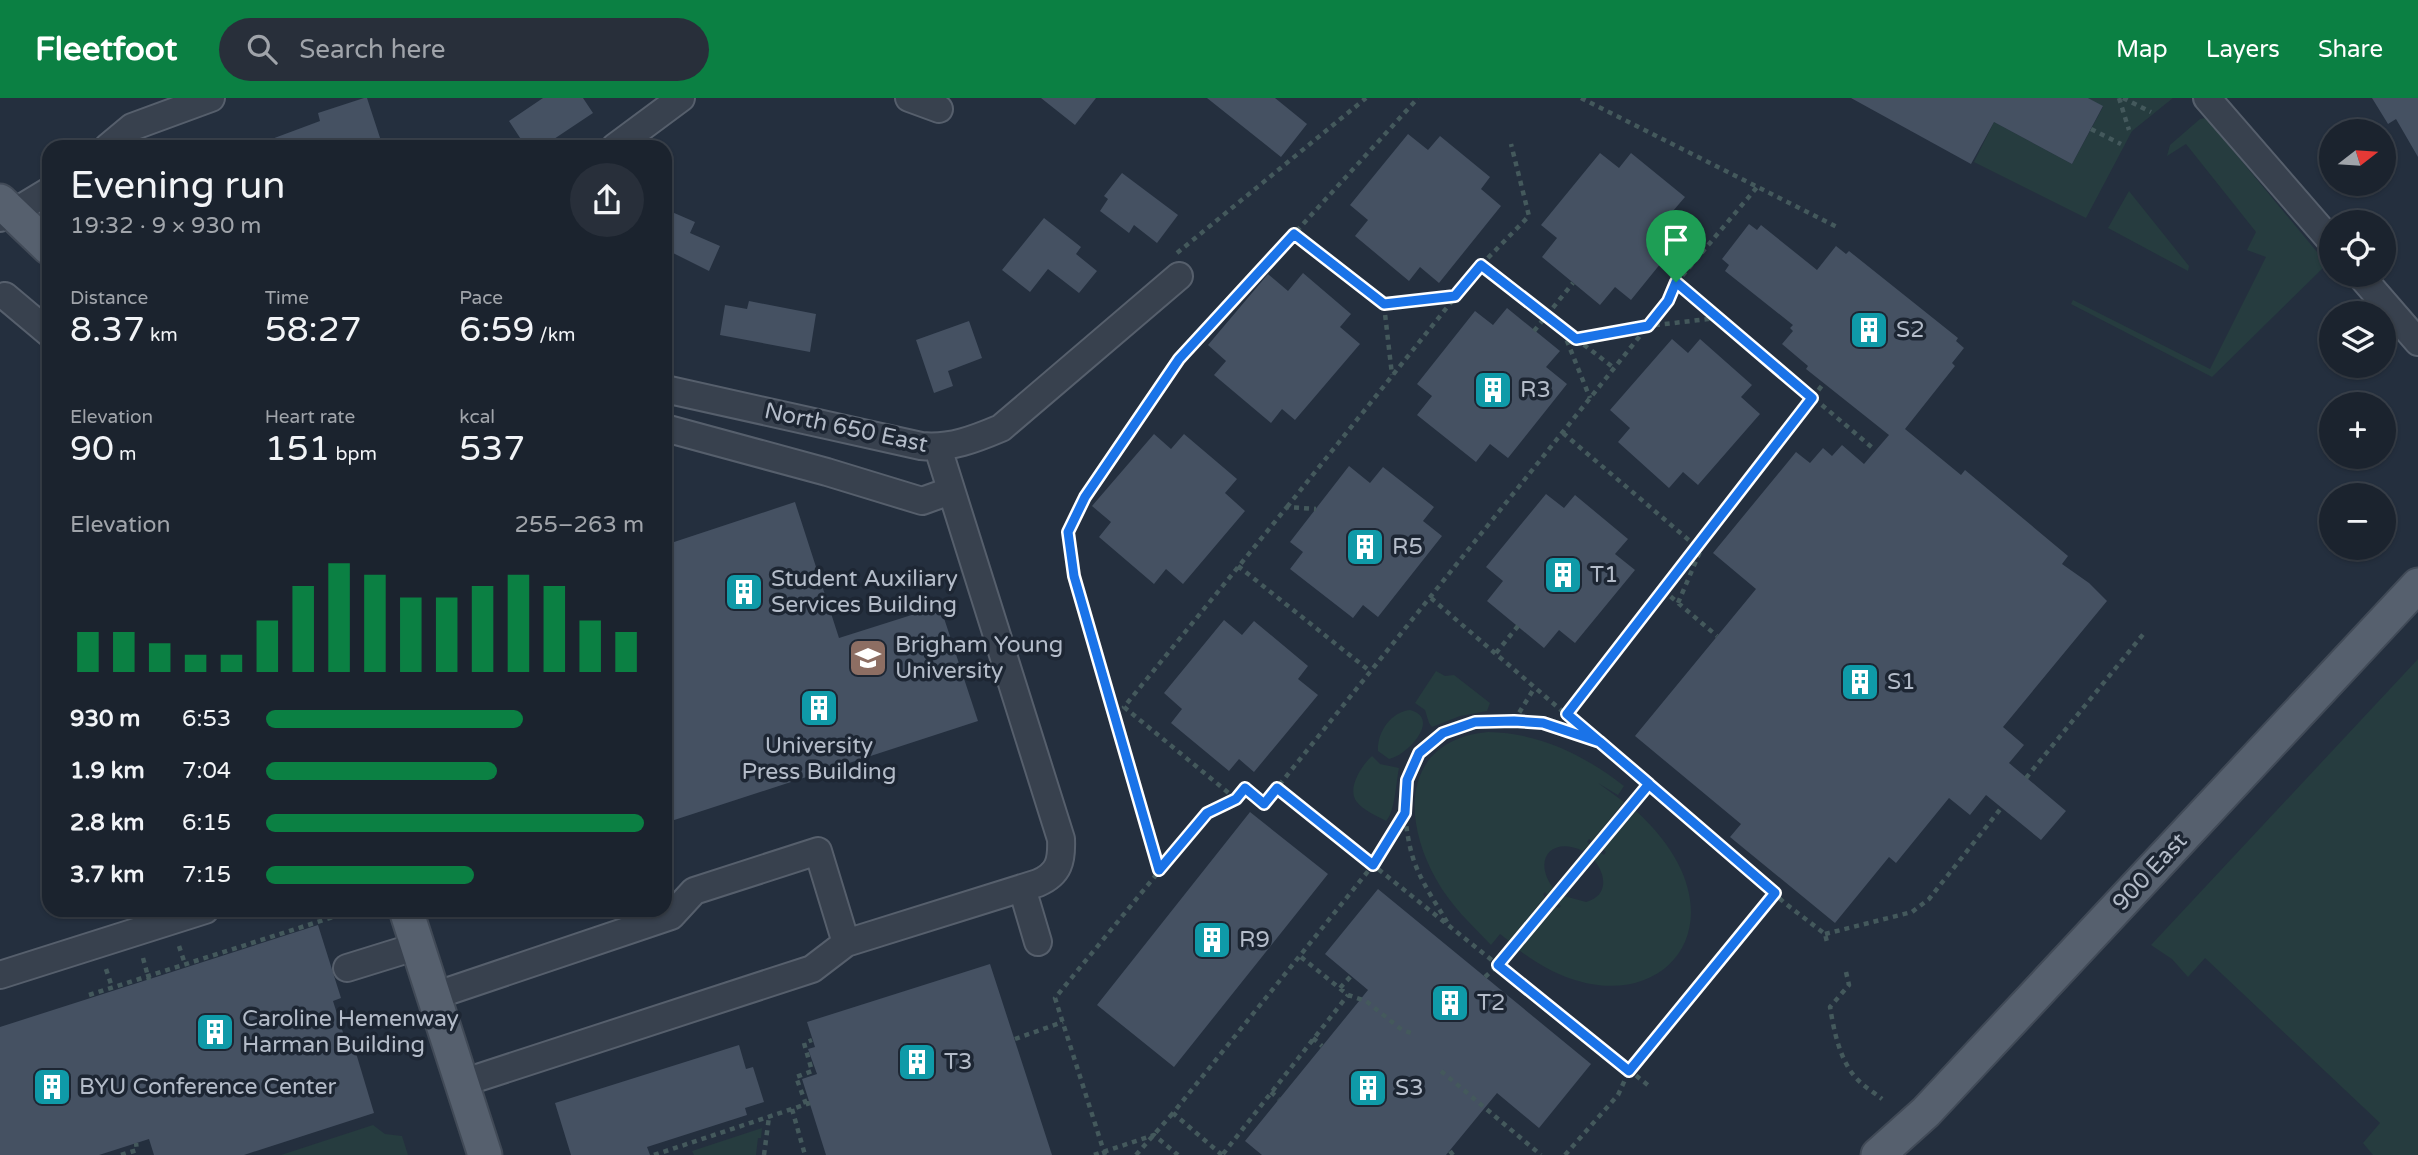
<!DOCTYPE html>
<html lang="en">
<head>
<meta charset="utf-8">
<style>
  body { margin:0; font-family:"Varela Round",sans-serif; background:#282f3a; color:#f1f3f6; height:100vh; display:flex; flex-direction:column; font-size:26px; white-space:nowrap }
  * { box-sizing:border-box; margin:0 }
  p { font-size:23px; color:#a0a4aa }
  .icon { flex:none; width:38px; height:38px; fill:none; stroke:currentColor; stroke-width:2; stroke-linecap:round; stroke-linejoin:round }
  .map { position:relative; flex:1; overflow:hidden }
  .panel { position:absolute; left:42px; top:42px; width:630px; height:777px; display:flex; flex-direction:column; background:#1b232e; border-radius:21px; box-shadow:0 2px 5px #0004,0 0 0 2px #39404a }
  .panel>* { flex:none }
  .needle { width:46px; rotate:73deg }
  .fabs { position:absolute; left:2319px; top:21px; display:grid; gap:14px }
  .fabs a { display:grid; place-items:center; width:77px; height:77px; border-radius:50%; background:#1b232e; box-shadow:0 2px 5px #0004,0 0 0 2px #39404a; font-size:35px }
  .pin { position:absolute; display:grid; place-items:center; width:60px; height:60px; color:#fff; margin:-72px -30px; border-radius:50% 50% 50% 0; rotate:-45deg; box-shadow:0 0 7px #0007 }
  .pin .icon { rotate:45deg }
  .round { display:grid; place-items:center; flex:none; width:74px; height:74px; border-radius:37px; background:#282f3a }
  .headline { display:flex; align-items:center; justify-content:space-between; height:119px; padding:0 28px }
  h1 { font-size:38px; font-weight:600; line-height:52px }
  .metrics { display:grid; grid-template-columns:repeat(3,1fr); gap:10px; height:119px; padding:7px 28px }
  .metrics div { display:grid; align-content:center }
  .metrics b { font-size:35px; font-weight:600 }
  .metrics small { font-size:19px; font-weight:400 }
  .metrics p { font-size:19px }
  .chart { height:196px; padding:14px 28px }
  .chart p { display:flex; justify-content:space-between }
  .chart svg { width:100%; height:126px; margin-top:7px; stroke:#0b8043; stroke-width:6 }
  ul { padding:0 28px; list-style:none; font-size:23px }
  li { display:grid; grid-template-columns:112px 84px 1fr; align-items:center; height:52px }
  li i { height:18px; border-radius:9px; background:#0b8043 }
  header { display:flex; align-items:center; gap:42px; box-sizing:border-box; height:98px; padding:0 35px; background:#0b8043; color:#fff }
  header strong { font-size:33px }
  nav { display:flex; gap:38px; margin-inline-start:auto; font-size:24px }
  .search { width:490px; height:63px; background:#282f3a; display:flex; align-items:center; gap:18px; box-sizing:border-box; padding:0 24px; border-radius:38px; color:#a0a4aa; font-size:26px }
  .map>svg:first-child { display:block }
</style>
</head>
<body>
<header>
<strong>Fleetfoot</strong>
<div class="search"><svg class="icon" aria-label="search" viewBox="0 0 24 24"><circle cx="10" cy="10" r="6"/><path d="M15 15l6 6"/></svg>Search here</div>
<nav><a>Map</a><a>Layers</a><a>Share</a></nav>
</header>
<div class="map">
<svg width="2418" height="1057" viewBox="0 0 2418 1057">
  <rect width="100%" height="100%" fill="#242f3e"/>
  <path fill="#263c3f" d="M2088,0H2173L2132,33L2086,120L1974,64L1994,24L2072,66L2103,9Z
    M2206,20L2327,166L2212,279L2071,206L2073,202L2210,271L2266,159L2247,152L2256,134L2186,46L2167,58L2170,47L2200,21Z
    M2129,93L2189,168L2188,173L2108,130Z
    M2418,561V1057H2373L2363,1045L2380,1025L2205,860L2188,879L2172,861L2151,847Z
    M1436,573L1445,578L1454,577L1490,605L1487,613L1460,618L1432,629L1429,625L1425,612L1415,605Z
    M1410,612C1442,620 1407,658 1389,661L1378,653C1377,634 1391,614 1410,612Z
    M1488,634C1540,635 1584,657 1624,688L1618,697L1598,685L1624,704L1592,743L1589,741L1587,744L1590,746L1583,753C1552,738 1532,761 1553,790L1547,797L1545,794L1543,796L1545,799L1509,843L1500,836L1491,847C1471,826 1450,807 1436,781C1401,719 1403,642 1488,634Z
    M1372,658L1380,666L1399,670C1396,684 1395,714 1386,723C1377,718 1363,712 1357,704C1346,691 1362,667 1372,658Z
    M1636,713C1763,828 1647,950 1519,852L1556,809L1559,810L1561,808L1558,806L1564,798L1586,804C1608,798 1607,778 1594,762L1601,755L1604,757L1606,754L1603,752Z
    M373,1027L385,1036L402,1038L408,1057H281Z
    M762,1030L761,1040H758L756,1057H694L692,1053Z"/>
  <path fill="#455162" d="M364,0H367L383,49H262L261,45L320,23L318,15Z
    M543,0H583L593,15L542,49H526L509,23Z
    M1041,0H1096L1075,27Z
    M1207,0H1275L1307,26L1281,59Z
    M1851,0H2088L2103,8L2072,66L1994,24L1971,66Z
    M2372,0H2418V59L2396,21L2388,26Z
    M1408,36L1428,52L1440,38L1490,79L1481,91L1501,108L1439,185L1420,169L1409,183L1355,138L1368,122L1350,107Z
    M1600,55L1619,70L1631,55L1685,99L1673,113L1691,128L1631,202L1615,189L1600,207L1542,159L1557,140L1541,127Z
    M1122,75L1178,117L1157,145L1134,127L1129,135L1100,113L1108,101L1104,98Z
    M665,111L695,124L690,135L720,148L709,173L665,151Z
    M1044,120L1081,149L1076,156L1097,173L1079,195L1048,171L1030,194L1002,172Z
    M1749,126L1757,132L1761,127L1817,172L1836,148L1846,156L1849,153L1958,240L1956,243L1964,250L1952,265L1955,268L1905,331L1961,377L1965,372L2068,458L2062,466L2089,485L2107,503L2003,629L2024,647L2009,665L2066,713L2041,742L1986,697L1970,717L1949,700L1896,765L1889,759L1835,825L1730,739L1741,726L1635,638L1756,491L1713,455L1796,354L1810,365L1823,350L1832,358L1842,347L1864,366L1889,337L1806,271L1808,268L1782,246L1793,233L1790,230L1793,227L1725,173L1729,167L1722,161Z
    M1303,175L1351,216L1340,229L1360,246L1295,322L1282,311L1271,325L1214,277L1226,263L1208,247L1268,176L1288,193Z
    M749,203L816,216L810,254L720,237L725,207L747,211Z
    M1507,210L1560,253L1546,269L1567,286L1508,360L1490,346L1476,364L1417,317L1432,298L1417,286L1475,213L1493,227Z
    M969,223L982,260L948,273L953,288L934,295L916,242Z
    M1672,241L1688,255L1700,241L1752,287L1741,299L1760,316L1698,387L1683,374L1669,390L1618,344L1630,330L1610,312Z
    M1154,336L1171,351L1184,336L1237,381L1225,395L1245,413L1183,486L1166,471L1154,486L1099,439L1111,424L1092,408Z
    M1349,368L1370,385L1383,369L1434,409L1423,423L1442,438L1378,519L1363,507L1353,520L1290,471L1303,454L1290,444Z
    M1546,396L1564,410L1575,397L1628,441L1615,456L1635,472L1575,545L1559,532L1544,550L1487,503L1503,483L1486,469Z
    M795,404L839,540L940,508L978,623L665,725V447Z
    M1224,522L1242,537L1254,523L1308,568L1298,581L1318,597L1254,674L1239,661L1229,673L1171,625L1182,611L1164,595Z
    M1250,714L1328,776L1174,969L1097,907Z
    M1378,791L1591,966L1539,1030L1497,995L1446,1057H1262L1245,1043L1368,892L1325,856Z
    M318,827L341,900L333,903L347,947L353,945L374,1015L244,1057H154L149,1041L99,1057H0V929Z
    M990,866L1052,1057H826L802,981L817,976L808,951L815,949L807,924Z
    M739,947L746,971L753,969L764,1004L745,1010L747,1017L647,1049L650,1057H571L555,1005Z"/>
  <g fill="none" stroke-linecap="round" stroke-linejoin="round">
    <defs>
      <path id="minor" d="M909,0L939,11
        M2207,0L2331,143
        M108,49L132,29L211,0
        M615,49L681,0
        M0,120L11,116L49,93
        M2360,177L2418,244
        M5,198L49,235
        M665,291L921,348C950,351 975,341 1001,330L1179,178
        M665,330L827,374L922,403L950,393
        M1022,790L1038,844
        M347,870L418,848
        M0,877L205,812
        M434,898L671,818L694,793L818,753L846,845
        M462,985L812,871L846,845L1038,785C1059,776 1062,763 1061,741L938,350"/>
      <path id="major" d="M0,103L49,150
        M406,812L485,1057
        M1878,1057L1926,1014L2418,487"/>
    </defs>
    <use href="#minor" stroke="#565f6c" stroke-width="30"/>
    <use href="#major" stroke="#414a57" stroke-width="37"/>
    <path stroke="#44595c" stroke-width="4.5" stroke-dasharray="5 5" stroke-linecap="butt" d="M1581,0L1837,129
      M2119,0L2129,32
      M2123,0L2151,14
      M2091,31L2121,46
      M1294,136L1384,207L1454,198
      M1177,155L1366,0
      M1481,167L1614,270
      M1677,184L1875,352
      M1384,207L1392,277
      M1534,233L1573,185
      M1563,233L1590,300
      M1576,241L1648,228L1717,220
      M1563,335L1697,449
      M1287,409L1481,167L1529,118L1511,46
      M1238,468L1371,574
      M1663,492L1717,538
      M1431,500L1786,806L1825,836L1827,844
      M1678,505L1705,442
      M1496,555L1518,528
      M1567,616L1824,285
      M1514,623L1535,589
      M2026,680L2145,534
      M1277,690L1649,988
      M1236,701L1124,609L1287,409L1316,411
      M1159,772L1074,478L1068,434L1085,399L1179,262L1418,0
      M1447,824C1434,802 1417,778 1411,753C1393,681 1416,625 1497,624C1512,623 1530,622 1545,626C1562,630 1579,637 1596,643
      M1825,836L1912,814L1929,801L2002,709
      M179,848L185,866
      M1301,859L1348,897L1366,903L1402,932L1411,935
      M143,860L149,882
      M106,871L112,889
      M1846,874L1849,887L1830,909C1834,933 1840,965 1859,983C1866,990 1875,995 1882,1001
      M1485,879L1498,867L1649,686
      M1340,890L1351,878
      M89,897L355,812
      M1313,940L1322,948
      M1015,941L1063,924
      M1441,973L1541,1057
      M1271,994L1279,1001
      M806,1006L796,979L812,973L804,945L812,942
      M792,1011L805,1057
      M1450,1053L1453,1057
      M1223,1056L1348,897
      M121,1057L137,1052L136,1045
      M654,1057L810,1005
      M764,1057L769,1019
      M1094,1057L1154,1037L1178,1057
      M1105,1057L1055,900L1207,715L1236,701L1245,690L1264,706L1668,203L1677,184L1758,88
      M1136,1057L1173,1015
      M1222,1057L1173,1015L1373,767L1405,715
      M1565,1057L1618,997L1629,973L1775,795"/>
    <use href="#minor" stroke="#38414e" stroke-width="26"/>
    <use href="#major" stroke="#56606e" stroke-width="33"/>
  </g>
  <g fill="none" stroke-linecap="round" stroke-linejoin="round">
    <defs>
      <path id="route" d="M1676,184L1668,203L1648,228L1576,241L1481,167L1455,198L1384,206L1294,136L1179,261L1085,399L1068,434L1074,478L1159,772L1207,715L1236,701L1245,690L1264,706L1277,690L1373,767L1405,715L1407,682L1419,655L1443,635L1475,624L1514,623L1543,625L1600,644L1775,795L1629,973L1498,867L1649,686L1567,616L1812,300L1676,184"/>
    </defs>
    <use href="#route" stroke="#fff" stroke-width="14"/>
    <use href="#route" stroke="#1a73e8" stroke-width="9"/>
  </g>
  <defs>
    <symbol id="building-square" viewBox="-11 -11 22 22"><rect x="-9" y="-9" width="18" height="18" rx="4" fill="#0f9aa8" stroke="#1d2633"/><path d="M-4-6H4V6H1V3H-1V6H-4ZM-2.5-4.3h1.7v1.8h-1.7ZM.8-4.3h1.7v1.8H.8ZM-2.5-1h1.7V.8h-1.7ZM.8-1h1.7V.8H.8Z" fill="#fff"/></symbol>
    <symbol id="university-square" viewBox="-11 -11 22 22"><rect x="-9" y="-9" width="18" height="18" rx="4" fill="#8d6e63" stroke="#1d2633"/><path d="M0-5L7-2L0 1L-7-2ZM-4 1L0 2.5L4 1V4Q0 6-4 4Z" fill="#fff"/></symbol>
  </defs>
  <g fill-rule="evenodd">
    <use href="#building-square" x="1847" y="210" width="44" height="44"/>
    <use href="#building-square" x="1471" y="270" width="44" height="44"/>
    <use href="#building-square" x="1343" y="427" width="44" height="44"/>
    <use href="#building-square" x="1541" y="455" width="44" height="44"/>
    <use href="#building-square" x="722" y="472" width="44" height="44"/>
    <use href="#university-square" x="846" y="538" width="44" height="44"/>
    <use href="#building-square" x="1838" y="562" width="44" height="44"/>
    <use href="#building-square" x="797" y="588" width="44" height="44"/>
    <use href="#building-square" x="1190" y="820" width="44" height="44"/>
    <use href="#building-square" x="1428" y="883" width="44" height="44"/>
    <use href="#building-square" x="193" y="912" width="44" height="44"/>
    <use href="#building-square" x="895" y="942" width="44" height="44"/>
    <use href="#building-square" x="30" y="967" width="44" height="44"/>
    <use href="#building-square" x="1346" y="968" width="44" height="44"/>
  </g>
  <g text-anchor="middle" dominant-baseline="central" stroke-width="7" stroke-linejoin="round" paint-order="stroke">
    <g font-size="23" fill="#b4bcc9" stroke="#1d2633" text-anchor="start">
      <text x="1896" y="232">S2</text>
      <text x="1520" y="292">R3</text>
      <text x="1392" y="449">R5</text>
      <text x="1590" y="477">T1</text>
      <text x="771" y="481">Student Auxiliary<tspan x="771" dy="26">Services Building</tspan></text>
      <text x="895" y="547">Brigham Young<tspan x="895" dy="26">University</tspan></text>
      <text x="1887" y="584">S1</text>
      <text x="819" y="648" text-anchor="middle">University<tspan x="819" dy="26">Press Building</tspan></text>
      <text x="1239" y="842">R9</text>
      <text x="1477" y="905">T2</text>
      <text x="242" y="921">Caroline Hemenway<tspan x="242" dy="26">Harman Building</tspan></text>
      <text x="944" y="964">T3</text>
      <text x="79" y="989">BYU Conference Center</text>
      <text x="1395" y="990">S3</text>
    </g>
    <g font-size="23" fill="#b4bcc9" stroke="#1d2633">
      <text transform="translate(846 330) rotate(12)">North 650 East</text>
      <text transform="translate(2150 774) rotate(-47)">900 East</text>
    </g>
  </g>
</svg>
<div class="fabs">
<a><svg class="needle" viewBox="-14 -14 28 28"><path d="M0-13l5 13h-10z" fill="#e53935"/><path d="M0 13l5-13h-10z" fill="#a0a4aa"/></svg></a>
<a><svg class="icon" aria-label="locate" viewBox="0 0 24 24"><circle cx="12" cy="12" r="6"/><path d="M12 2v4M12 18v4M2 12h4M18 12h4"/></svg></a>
<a><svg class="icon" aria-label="layers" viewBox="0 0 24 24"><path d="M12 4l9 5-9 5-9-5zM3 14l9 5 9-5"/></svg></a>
<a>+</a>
<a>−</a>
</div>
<div class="pin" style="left:1676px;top:184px;background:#1e9e55"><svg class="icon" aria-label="arrive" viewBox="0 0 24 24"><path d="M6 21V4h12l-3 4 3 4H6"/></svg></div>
<section class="panel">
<div class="headline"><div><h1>Evening run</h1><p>19:32 · 9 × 930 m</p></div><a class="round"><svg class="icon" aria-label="share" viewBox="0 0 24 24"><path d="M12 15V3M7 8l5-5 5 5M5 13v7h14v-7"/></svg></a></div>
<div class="metrics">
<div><p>Distance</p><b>8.37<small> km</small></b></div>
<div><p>Time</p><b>58:27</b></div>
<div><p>Pace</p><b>6:59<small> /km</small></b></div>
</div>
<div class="metrics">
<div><p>Elevation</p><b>90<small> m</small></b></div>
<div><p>Heart rate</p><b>151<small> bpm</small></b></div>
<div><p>kcal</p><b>537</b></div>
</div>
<div class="chart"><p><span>Elevation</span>255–263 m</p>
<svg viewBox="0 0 160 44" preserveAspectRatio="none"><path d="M5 44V30M15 44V30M25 44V34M35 44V38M45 44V38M55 44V26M65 44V14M75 44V6M85 44V10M95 44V18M105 44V18M115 44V14M125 44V10M135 44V14M145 44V26M155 44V30"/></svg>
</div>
<ul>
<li><b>930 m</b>6:53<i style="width:68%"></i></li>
<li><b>1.9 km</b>7:04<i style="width:61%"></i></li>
<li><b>2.8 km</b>6:15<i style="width:100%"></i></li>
<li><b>3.7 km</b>7:15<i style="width:55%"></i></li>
</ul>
</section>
</div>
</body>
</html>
